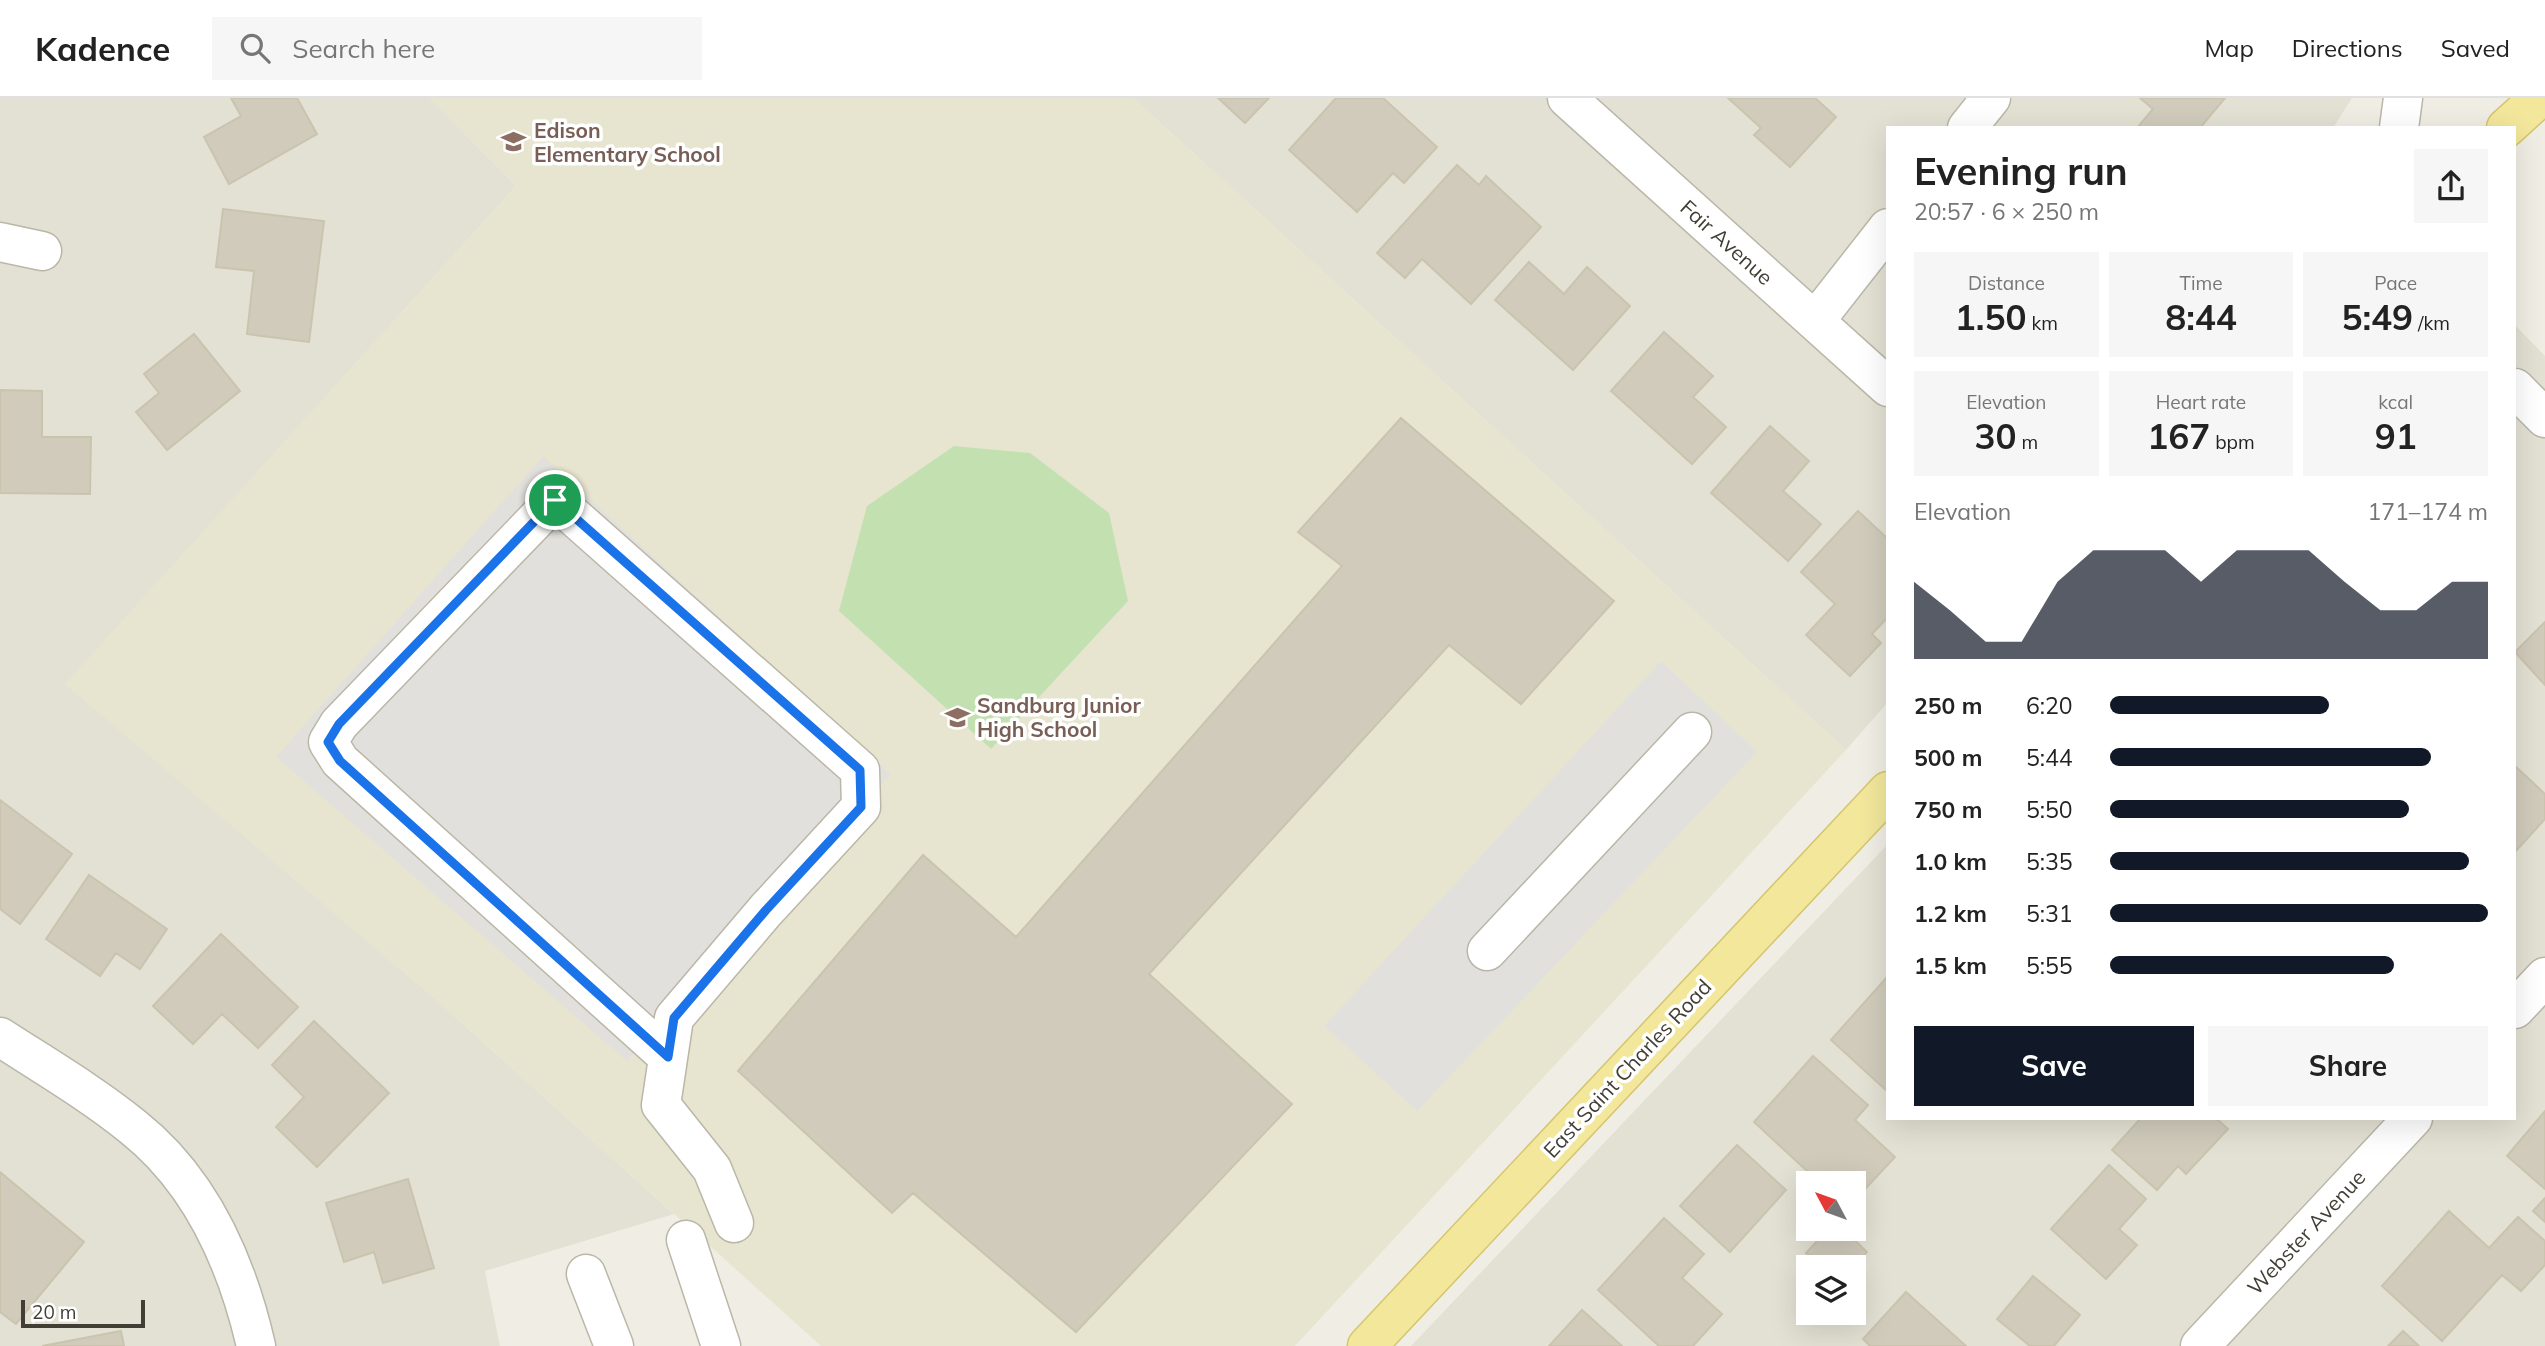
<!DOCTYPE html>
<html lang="en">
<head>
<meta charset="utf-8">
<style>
  body { margin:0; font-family:Mulish,sans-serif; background:#f6f6f6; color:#222; height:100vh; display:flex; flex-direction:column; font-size:26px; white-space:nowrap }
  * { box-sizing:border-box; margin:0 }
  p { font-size:23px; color:#767676 }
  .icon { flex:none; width:38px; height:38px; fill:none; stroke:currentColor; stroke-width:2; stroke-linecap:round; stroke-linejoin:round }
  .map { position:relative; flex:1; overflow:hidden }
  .sheet { position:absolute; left:1886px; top:28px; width:630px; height:994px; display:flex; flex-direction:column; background:#fff; border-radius:0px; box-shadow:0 7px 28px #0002 }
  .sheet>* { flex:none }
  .needle { width:46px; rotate:311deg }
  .fabs { position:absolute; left:1796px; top:1073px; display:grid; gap:14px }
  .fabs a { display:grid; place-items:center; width:70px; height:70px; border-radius:0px; background:#fff; box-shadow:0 7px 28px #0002; font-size:35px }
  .scale { position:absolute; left:21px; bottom:18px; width:124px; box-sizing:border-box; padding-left:7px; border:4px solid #413e35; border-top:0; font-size:19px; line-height:24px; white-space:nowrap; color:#413e35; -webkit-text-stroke:5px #fff; paint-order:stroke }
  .pin { position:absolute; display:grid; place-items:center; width:60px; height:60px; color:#fff; margin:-30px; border:4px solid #fff; border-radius:50%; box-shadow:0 2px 7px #0007 }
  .round { display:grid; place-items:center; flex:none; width:74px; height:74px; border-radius:0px; background:#f6f6f6 }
  .overview { display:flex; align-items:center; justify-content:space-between; height:119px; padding:0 28px }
  h1 { font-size:38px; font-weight:700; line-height:52px }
  .stats { display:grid; grid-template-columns:repeat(3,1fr); gap:10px; height:119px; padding:7px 28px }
  .stats div { display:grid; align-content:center; border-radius:0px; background:#f6f6f6; text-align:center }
  .stats b { font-size:35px; font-weight:700 }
  .stats small { font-size:19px; font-weight:400 }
  .stats p { font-size:19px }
  .chart { height:196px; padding:14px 28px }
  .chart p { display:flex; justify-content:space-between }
  .chart svg { width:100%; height:126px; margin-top:7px; fill:#111827; opacity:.7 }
  .action { display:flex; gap:14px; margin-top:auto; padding:14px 28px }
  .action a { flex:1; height:80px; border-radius:0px; background:#111827; color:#fff; font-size:28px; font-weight:700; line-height:80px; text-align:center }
  .action a+a { background:#f6f6f6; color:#222 }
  ul { padding:0 28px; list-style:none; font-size:23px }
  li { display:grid; grid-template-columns:112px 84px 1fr; align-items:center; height:52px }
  li i { height:18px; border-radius:9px; background:#111827 }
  header { display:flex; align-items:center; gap:42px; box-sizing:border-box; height:98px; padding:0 35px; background:#fff; border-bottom:2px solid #e0e0e0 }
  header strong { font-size:33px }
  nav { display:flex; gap:38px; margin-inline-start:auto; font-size:24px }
  .search { width:490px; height:63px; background:#f6f6f6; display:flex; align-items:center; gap:18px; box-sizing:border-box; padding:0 24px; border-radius:0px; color:#767676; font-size:26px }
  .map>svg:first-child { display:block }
</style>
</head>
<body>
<header>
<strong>Kadence</strong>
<div class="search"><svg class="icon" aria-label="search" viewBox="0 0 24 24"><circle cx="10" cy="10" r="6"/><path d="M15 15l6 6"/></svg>Search here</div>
<nav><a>Map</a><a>Directions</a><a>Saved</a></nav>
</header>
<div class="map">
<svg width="2545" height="1248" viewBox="0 0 2545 1248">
  <rect width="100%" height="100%" fill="#f0eee4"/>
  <path fill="#e3e1d3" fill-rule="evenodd" d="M0,0H430L516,88L66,586L433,899L674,1116L485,1173L500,1248H0Z
    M1133,0H2352L2333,30H1888V604L1846,652Z
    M2515,227L2545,258V1248H1411L1888,746V1020H2515ZM1808,1085H1853V1130H1808ZM1808,1169H1853V1214H1808Z"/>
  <path fill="#e7e5cf" d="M430,0H1133L1846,652L1295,1248H821L433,899L65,586L516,88Z"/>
  <path fill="#c3e0b1" d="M954,348L1030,355L1109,415L1128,503L991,651L839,513L867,408Z"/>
  <path fill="#e1e0dc" d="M543,358L891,676L627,963L276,659Z
    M1661,563L1757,654L1417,1013L1324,928Z"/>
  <path fill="#d0cbbb" stroke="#cac4af" stroke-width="2" d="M231,0H297L317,36L229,86L204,39L241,18Z
    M1218,0H1269L1245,25Z
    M1336,0H1383L1437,49L1404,85L1393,75L1357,114L1289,52Z
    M1728,0H1815L1836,19L1790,69L1754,37L1761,30Z
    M2140,0H2225L2200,30H2137L2153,11Z
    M1457,67L1479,87L1486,78L1541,129L1471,206L1422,161L1405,180L1377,155Z
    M223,111L324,123L309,244L247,236L254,173L216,169Z
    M1529,164L1564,196L1587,169L1630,208L1573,272L1495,202Z
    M1664,234L1713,278L1693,299L1726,329L1692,366L1611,293Z
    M194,236L240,293L167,352L136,314L159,295L144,276Z
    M0,292L42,293V339H91L90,396L0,395Z
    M1401,320L1614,503L1521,606L1449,547L1149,876L1292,1006L1076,1234L913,1095L892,1115L738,973L923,757L1016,839L1342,468L1298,434Z
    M1770,328L1809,363L1783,393L1821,426L1788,463L1711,395Z
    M1858,413L1888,441V519L1872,536L1881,545L1850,578L1806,537L1835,506L1801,474Z
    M2545,524V587L2515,554Z
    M2515,668L2545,696V721L2515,754Z
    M0,702L72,756L20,826L0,811Z
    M89,777L167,831L140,871L116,855L100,878L46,841Z
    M221,836L298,909L258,950L222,916L193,946L153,908Z
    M1888,878V994L1831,942Z
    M314,923L389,995L317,1069L276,1029L304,999L272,967Z
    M1813,958L1868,1007L1855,1022L1895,1059L1853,1104V1085H1820L1754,1024Z
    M2545,1013V1091L2507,1058Z
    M2141,1020H2216L2228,1031L2186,1076L2178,1068L2157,1092L2112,1052Z
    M1737,1047L1786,1092L1730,1154L1680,1108Z
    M2109,1067L2146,1101L2119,1131L2137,1147L2106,1181L2051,1131Z
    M0,1074L84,1144L16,1226L0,1214Z
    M408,1081L434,1170L383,1185L374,1154L344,1164L326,1105Z
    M2545,1100V1124L2533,1113Z
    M2449,1113L2489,1150L2518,1119L2545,1143V1167L2521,1193L2502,1177L2442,1243L2382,1188Z
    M1664,1120L1704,1156L1682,1180L1722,1216L1693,1248H1659L1598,1192Z
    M1829,1130H1842L1867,1154L1853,1169H1821L1806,1155Z
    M2033,1178L2080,1217L2054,1248H2030L1997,1221Z
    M1906,1194L1966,1248H1870L1863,1241Z
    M1582,1212L1622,1248H1549Z
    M121,1233L124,1248H42Z
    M2403,1233L2419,1248H2388Z"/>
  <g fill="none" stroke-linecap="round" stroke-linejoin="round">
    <defs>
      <path id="minor" d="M1567,0L1888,289
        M1967,30L1991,0
        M2399,30L2403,0
        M0,144L42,153
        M1815,223L1888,130
        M2515,290L2545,320
        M1487,853L1692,634
        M2515,911L2545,879
        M0,939C45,968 91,995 133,1029C201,1083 237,1165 256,1248
        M668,959L340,663L328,644L339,626L555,402L860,672L861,709L766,812L674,920L661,1007L712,1071L734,1125
        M686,1142L721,1248
        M586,1176L614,1248
        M2200,1248L2413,1020"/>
      <path id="major" d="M2506,30L2539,0
        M1367,1248L1888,693"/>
    </defs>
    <use href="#minor" stroke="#bab7a8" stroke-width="41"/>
    <use href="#major" stroke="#d4c66e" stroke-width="41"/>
    <use href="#minor" stroke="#fff" stroke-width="38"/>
    <use href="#major" stroke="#f2e79b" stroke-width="38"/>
  </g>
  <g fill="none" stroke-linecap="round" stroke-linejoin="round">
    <defs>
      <path id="route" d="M555,402L860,672L861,709L766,812L674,920L668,959L340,663L328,644L339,626Z"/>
    </defs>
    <use href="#route" stroke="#fff" stroke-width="14"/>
    <use href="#route" stroke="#1a73e8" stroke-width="9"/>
  </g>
  <defs>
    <symbol id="school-bare" viewBox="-9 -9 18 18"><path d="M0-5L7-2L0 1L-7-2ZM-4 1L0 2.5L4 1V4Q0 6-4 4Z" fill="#8d6e63" stroke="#fff" stroke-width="2.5" paint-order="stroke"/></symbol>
  </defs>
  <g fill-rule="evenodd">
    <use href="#school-bare" x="496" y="26" width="35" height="35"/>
    <use href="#school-bare" x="940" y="602" width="35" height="35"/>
  </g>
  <g text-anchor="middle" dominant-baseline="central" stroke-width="7" stroke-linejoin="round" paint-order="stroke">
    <g font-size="21" font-weight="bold" fill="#785e54" stroke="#fff" text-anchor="start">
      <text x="534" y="32">Edison<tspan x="534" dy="24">Elementary School</tspan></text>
      <text x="977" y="607">Sandburg Junior<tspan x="977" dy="24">High School</tspan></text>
    </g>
    <g font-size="21" fill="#413e35" stroke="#fff">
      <text transform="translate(1727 144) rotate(42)">Fair Avenue</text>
      <text transform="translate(1627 970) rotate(-47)">East Saint Charles Road</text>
      <text transform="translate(2306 1134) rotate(-47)">Webster Avenue</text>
    </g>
  </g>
</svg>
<div class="fabs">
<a><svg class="needle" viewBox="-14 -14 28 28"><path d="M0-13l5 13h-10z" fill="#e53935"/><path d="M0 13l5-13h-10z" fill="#767676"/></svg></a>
<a><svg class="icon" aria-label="layers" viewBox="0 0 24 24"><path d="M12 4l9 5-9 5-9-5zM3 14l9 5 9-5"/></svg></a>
</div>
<div class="scale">20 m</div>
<div class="pin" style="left:555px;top:402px;background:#1e9e55"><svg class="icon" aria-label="arrive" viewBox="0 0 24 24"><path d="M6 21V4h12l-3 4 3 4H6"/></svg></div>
<section class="sheet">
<div class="overview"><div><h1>Evening run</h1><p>20:57 · 6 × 250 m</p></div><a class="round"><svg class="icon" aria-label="share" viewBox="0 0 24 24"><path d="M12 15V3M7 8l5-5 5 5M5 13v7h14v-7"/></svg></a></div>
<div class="stats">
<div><p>Distance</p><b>1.50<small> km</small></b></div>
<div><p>Time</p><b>8:44</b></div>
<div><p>Pace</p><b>5:49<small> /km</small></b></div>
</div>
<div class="stats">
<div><p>Elevation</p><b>30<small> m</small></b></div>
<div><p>Heart rate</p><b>167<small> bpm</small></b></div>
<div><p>kcal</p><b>91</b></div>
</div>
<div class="chart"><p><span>Elevation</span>171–174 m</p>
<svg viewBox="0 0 160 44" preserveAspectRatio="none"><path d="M0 44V17L10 27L20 38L30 38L40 17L50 6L60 6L70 6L80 17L90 6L100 6L110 6L120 17L130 27L140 27L150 17L160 17V44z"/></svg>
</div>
<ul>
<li><b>250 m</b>6:20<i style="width:58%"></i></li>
<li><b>500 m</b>5:44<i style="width:85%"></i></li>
<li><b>750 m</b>5:50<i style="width:79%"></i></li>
<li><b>1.0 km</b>5:35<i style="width:95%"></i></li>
<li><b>1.2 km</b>5:31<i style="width:100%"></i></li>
<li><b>1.5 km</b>5:55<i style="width:75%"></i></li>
</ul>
<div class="action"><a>Save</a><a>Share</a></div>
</section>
</div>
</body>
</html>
